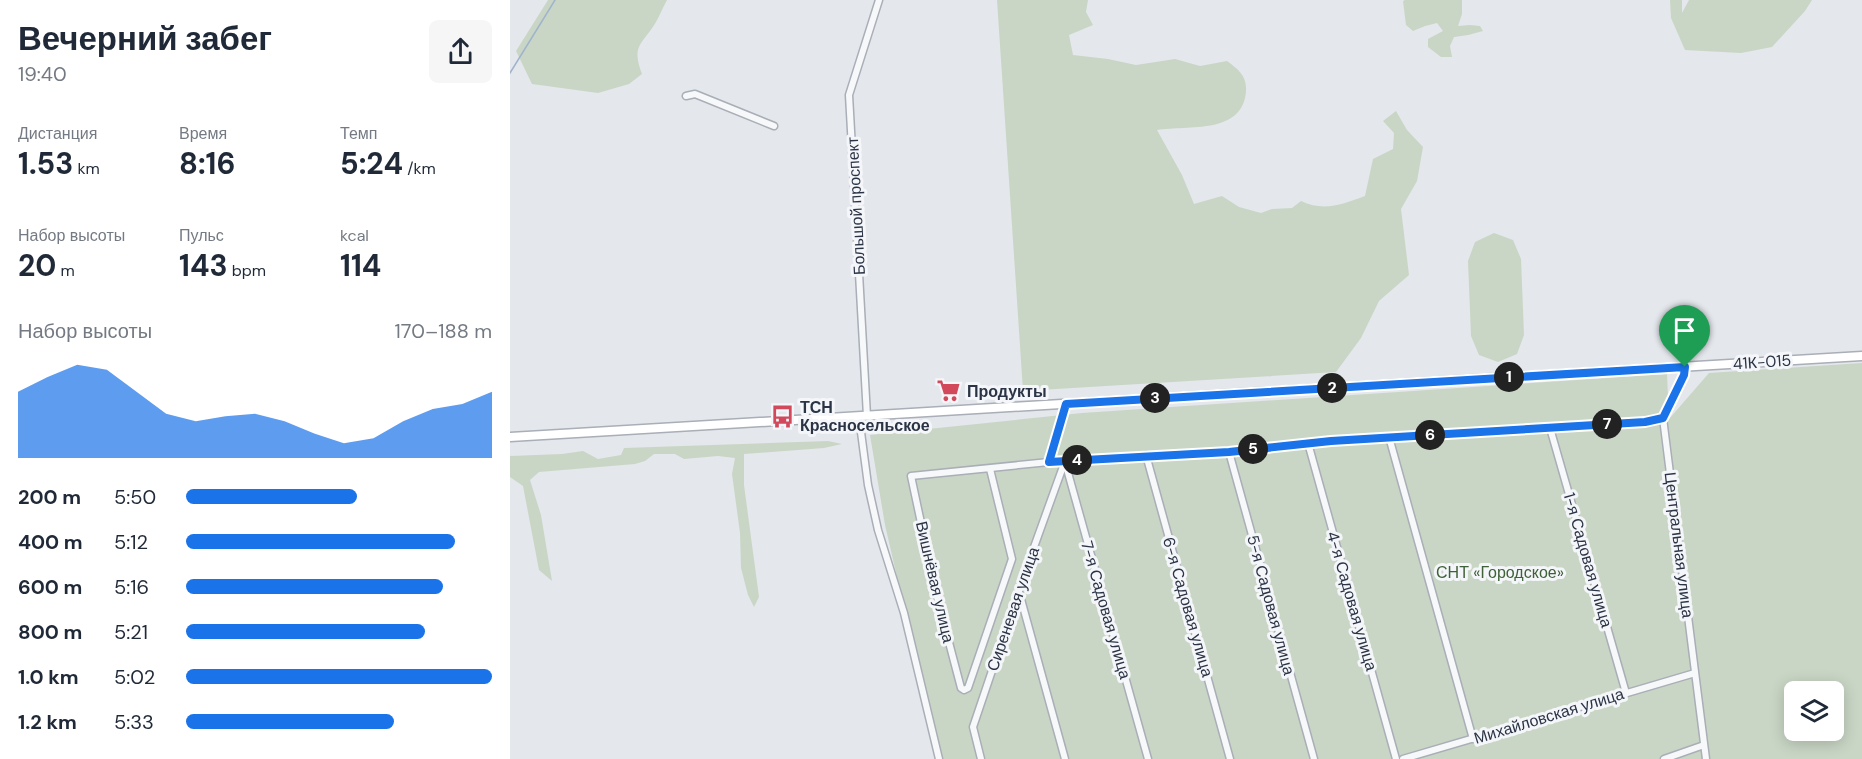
<!DOCTYPE html>
<html lang="ru">
<head>
<meta charset="utf-8">
<style>
  body { margin:0; font-family:"DM Sans",sans-serif; background:#f6f6f7; color:#1f2937; height:100vh; display:flex; flex-direction:column; font-size:22px; white-space:nowrap }
  * { box-sizing:border-box; margin:0 }
  p { font-size:20px; color:#747a83 }
  .icon { flex:none; width:33px; height:33px; fill:none; stroke:currentColor; stroke-width:2; stroke-linecap:round; stroke-linejoin:round }
  .map { position:relative; flex:1; overflow:hidden }
  .details { display:flex; flex-direction:column; background:#fff; width:510px }
  .details>* { flex:none }
  .tools { position:absolute; left:1274px; top:681px; display:grid; gap:12px }
  .tools a { display:grid; place-items:center; width:60px; height:60px; border-radius:9px; background:#fff; box-shadow:0 3px 15px #0003; font-size:30px }
  .pin { position:absolute; display:grid; place-items:center; width:51px; height:51px; color:#fff; margin:-62px -26px; border-radius:50% 50% 50% 0; rotate:-45deg; box-shadow:0 0 6px #0007 }
  .pin .icon { rotate:45deg }
  .km { position:absolute; width:30px; height:30px; margin:-15px; border-radius:50%; background:#222; color:#fff; font-size:16px; line-height:30px; text-align:center }
  .round { display:grid; place-items:center; flex:none; width:63px; height:63px; border-radius:9px; background:#f6f6f7 }
  .summary { display:flex; align-items:center; justify-content:space-between; height:102px; padding:0 18px }
  h1 { font-size:33px; font-weight:700; line-height:45px }
  .metrics { display:grid; grid-template-columns:repeat(3,1fr); gap:9px; height:102px; padding:6px 18px }
  .metrics div { display:grid; align-content:center }
  .metrics b { font-size:30px; font-weight:700 }
  .metrics small { font-size:16px; font-weight:400 }
  .metrics p { font-size:16px }
  .chart { height:168px; padding:12px 18px }
  .chart p { display:flex; justify-content:space-between }
  .chart svg { width:100%; height:108px; margin-top:6px; fill:#1a73e8; opacity:.7 }
  ul { padding:0 18px; list-style:none; font-size:20px }
  li { display:grid; grid-template-columns:96px 72px 1fr; align-items:center; height:45px }
  li i { height:15px; border-radius:8px; background:#1a73e8 }
  main { display:flex; flex:1; min-height:0 }
  .map>svg:first-child { display:block }
</style>
</head>
<body>
<main>
<section class="details">
<div class="summary"><div><h1>Вечерний забег</h1><p>19:40</p></div><a class="round"><svg class="icon" aria-label="share" viewBox="0 0 24 24"><path d="M12 15V3M7 8l5-5 5 5M5 13v7h14v-7"/></svg></a></div>
<div class="metrics">
<div><p>Дистанция</p><b>1.53<small> km</small></b></div>
<div><p>Время</p><b>8:16</b></div>
<div><p>Темп</p><b>5:24<small> /km</small></b></div>
</div>
<div class="metrics">
<div><p>Набор высоты</p><b>20<small> m</small></b></div>
<div><p>Пульс</p><b>143<small> bpm</small></b></div>
<div><p>kcal</p><b>114</b></div>
</div>
<div class="chart"><p><span>Набор высоты</span>170–188 m</p>
<svg viewBox="0 0 160 44" preserveAspectRatio="none"><path d="M0 44V17L10 11L20 6L30 8L40 17L50 26L60 29L70 27L80 26L90 29L100 34L110 38L120 36L130 29L140 24L150 22L160 17V44z"/></svg>
</div>
<ul>
<li><b>200 m</b>5:50<i style="width:56%"></i></li>
<li><b>400 m</b>5:12<i style="width:88%"></i></li>
<li><b>600 m</b>5:16<i style="width:84%"></i></li>
<li><b>800 m</b>5:21<i style="width:78%"></i></li>
<li><b>1.0 km</b>5:02<i style="width:100%"></i></li>
<li><b>1.2 km</b>5:33<i style="width:68%"></i></li>
</ul>
</section>
<div class="map">
<svg width="1352" height="759" viewBox="0 0 1352 759">
  <rect width="100%" height="100%" fill="#e4e7ec"/>
  <path fill="#c9d6c5" fill-rule="evenodd" d="M38,0H157C153,7 150,15 146,22C132,45 121,45 132,74L119,84L88,93L22,84L6,51Z
    M487,0H578L576,12L583,25L559,35L563,55L598,59L626,65L665,59L690,66L717,61C728,69 737,76 736,91C733,135 678,125 647,130L672,175L684,204L712,196L729,207L751,213L762,209L782,208L791,201C814,212 833,204 855,196L863,159L883,149L884,133L873,121L886,111L897,130L913,147L907,181L891,209L899,275L869,301L851,338L826,372L513,391Z
    M895,0H952V14L948,26L960,25L970,26L973,31L958,35L944,37L940,46L942,57H931L918,47V39L933,31L927,23L915,26L903,31L896,25L893,1Z
    M1160,0H1172V13L1179,0H1302L1295,11L1262,47L1231,53L1175,50L1161,18Z
    M984,233L1003,240L1011,259L1014,335L1007,354L988,362L969,355L961,336L958,261L965,242Z
    M1352,363V759H429L375,525L360,435L572,413L1157,374L1159,419L1199,373ZM1284,692H1323V730H1284Z
    M318,441L332,444L314,448L234,454V485L249,597L244,607L238,595L231,568L230,533L222,474L225,458L208,456L174,459L165,454H144L135,461L125,464L29,472L20,480L31,515L42,581L29,570L13,486L0,477V456L52,454L73,451L88,459L111,455L114,448Z"/>
  <g fill="none" stroke-linecap="round" stroke-linejoin="round">
    <path stroke="#9fb4cc" stroke-width="1.5" d="M0,73L45,0"/>
    <defs>
      <path id="street" d="M176,96L185,94L264,126
        M1175,367L1174,375L1153,418L1196,759
        M357,416L339,95L369,0
        M349,417L358,485L368,530L394,613L429,759
        M1040,428L1116,693
        M879,437L963,739
        M798,443L886,759
        M719,452L804,759
        M636,455L720,759
        M539,462L556,403
        M555,462L638,759
        M480,469L502,559L458,688L454,690L451,688L426,593L401,476L539,462L719,452L821,441L1135,422L1153,418
        M509,592L555,759
        M471,759L463,727L519,561L555,461
        M893,759L1185,673
        M1154,759L1194,745"/>
      <path id="secondary" d="M0,437L1352,356"/>
    </defs>
    <use href="#street" stroke="#a9aeb7" stroke-width="9"/>
    <use href="#secondary" stroke="#a9aeb7" stroke-width="11"/>
    <use href="#street" stroke="#f7f8fa" stroke-width="6"/>
    <use href="#secondary" stroke="#fff" stroke-width="8"/>
  </g>
  <g fill="none" stroke-linecap="round" stroke-linejoin="round">
    <defs>
      <path id="route" d="M1175,367L1174,375L1153,418L1135,422L821,441L719,452L539,462L556,404Z"/>
    </defs>
    <use href="#route" stroke="#fff" stroke-width="12"/>
    <use href="#route" stroke="#1a73e8" stroke-width="8"/>
  </g>
  <defs>
    <symbol id="supermarket-bare" viewBox="-9 -9 18 18"><path d="M-6-5.5h2.5l.6 2H6L4.5 2H-2.5L-4.4-4H-6ZM-1.5 3.2a1.3 1.3 0 1 0 .1 0ZM3 3.2a1.3 1.3 0 1 0 .1 0Z" fill="#d1495b" stroke="#f4f6f9" stroke-width="2.5" paint-order="stroke"/></symbol>
    <symbol id="bus-bare" viewBox="-9 -9 18 18"><path d="M-5-6H5V4H4V6H2V4H-2V6H-4V4H-5ZM-3.5-4V0h7V-4ZM-3.5 1.2v1.5H-2V1.2ZM2 1.2v1.5H3.5V1.2Z" fill="#d1495b" stroke="#f4f6f9" stroke-width="2.5" paint-order="stroke"/></symbol>
  </defs>
  <g fill-rule="evenodd">
    <use href="#supermarket-bare" x="422" y="374" width="33" height="33"/>
    <use href="#bus-bare" x="256" y="400" width="33" height="33"/>
  </g>
  <g text-anchor="middle" dominant-baseline="central" stroke-width="6" stroke-linejoin="round" paint-order="stroke">
    <g font-size="16" fill="#2b3445" stroke="#f4f6f9">
      <text transform="translate(346 206) rotate(-93)">Большой проспект</text>
      <text transform="translate(1252 362) rotate(-4)">41К-015</text>
      <text transform="translate(1169 545) rotate(83)">Центральная улица</text>
      <text transform="translate(1078 560) rotate(74)">1-я Садовая улица</text>
      <text transform="translate(425 582) rotate(77)">Вишнёвая улица</text>
      <text transform="translate(842 601) rotate(74)">4-я Садовая улица</text>
      <text transform="translate(761 605) rotate(75)">5-я Садовая улица</text>
      <text transform="translate(678 607) rotate(74)">6-я Садовая улица</text>
      <text transform="translate(503 609) rotate(-71)">Сиреневая улица</text>
      <text transform="translate(596 610) rotate(74)">7-я Садовая улица</text>
      <text transform="translate(1039 716) rotate(-17)">Михайловская улица</text>
    </g>
    <g font-size="16" font-weight="bold" fill="#2b3445" stroke="#f4f6f9" text-anchor="start">
      <text x="457" y="391">Продукты</text>
      <text x="290" y="407">ТСН<tspan x="290" dy="18">Красносельское</tspan></text>
    </g>
    <g font-size="16" fill="#3f6138" stroke="#f4f6f9">
      <text x="990" y="572">СНТ «Городское»</text>
    </g>
  </g>
</svg>
<div class="tools">
<a><svg class="icon" aria-label="layers" viewBox="0 0 24 24"><path d="M12 4l9 5-9 5-9-5zM3 14l9 5 9-5"/></svg></a>
</div>
<div class="pin" style="left:1175px;top:367px;background:#1e9e55"><svg class="icon" aria-label="arrive" viewBox="0 0 24 24"><path d="M6 21V4h12l-3 4 3 4H6"/></svg></div>
<b class="km" style="left:999px;top:377px">1</b>
<b class="km" style="left:822px;top:388px">2</b>
<b class="km" style="left:645px;top:398px">3</b>
<b class="km" style="left:567px;top:460px">4</b>
<b class="km" style="left:743px;top:449px">5</b>
<b class="km" style="left:920px;top:435px">6</b>
<b class="km" style="left:1097px;top:424px">7</b>
</div>
</main>
</body>
</html>
